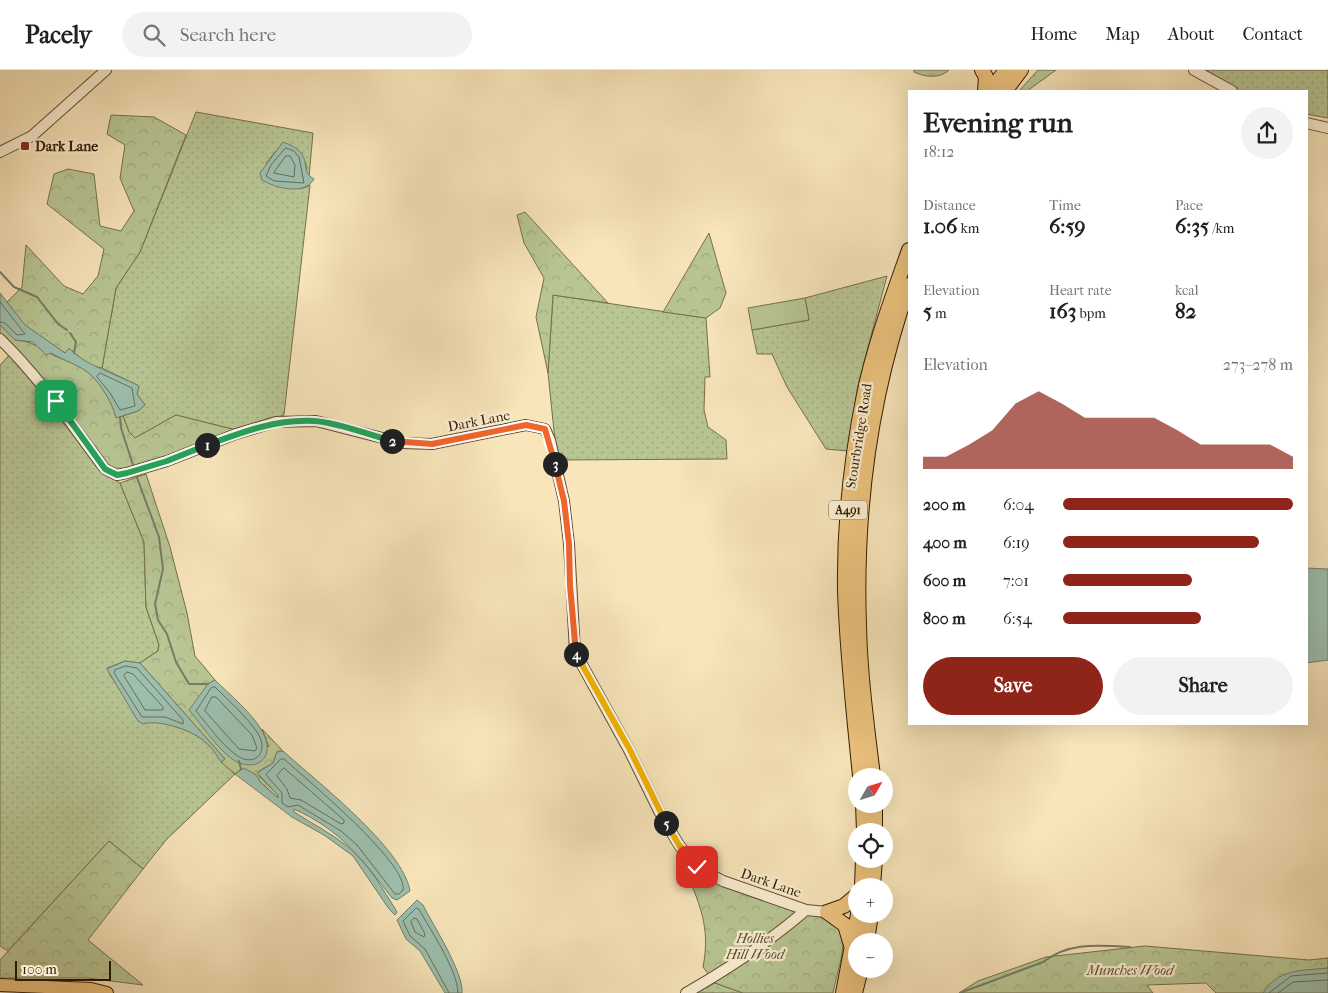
<!DOCTYPE html>
<html lang="en">
<head>
<meta charset="utf-8">
<style>
  body { margin:0; font-family:"IM FELL French Canon",serif; background:#f2f2f2; color:#202124; height:100vh; display:flex; flex-direction:column; font-size:19px; white-space:nowrap }
  * { box-sizing:border-box; margin:0 }
  p { font-size:16px; color:#757577 }
  .icon { flex:none; width:28px; height:28px; fill:none; stroke:currentColor; stroke-width:2; stroke-linecap:round; stroke-linejoin:round }
  .map { position:relative; flex:1; overflow:hidden }
  .panel { position:absolute; left:908px; top:20px; width:400px; height:635px; display:flex; flex-direction:column; background:#fff; border-radius:0px; box-shadow:0 5px 20px #0002 }
  .panel>* { flex:none }
  .needle { width:32px; rotate:51deg }
  .buttons { position:absolute; left:848px; top:698px; display:grid; gap:10px }
  .buttons a { display:grid; place-items:center; width:45px; height:45px; border-radius:50%; background:#fff; box-shadow:0 5px 20px #0002; font-size:25px }
  .scale { position:absolute; left:15px; bottom:12px; width:96px; box-sizing:border-box; padding-left:5px; border:2px solid #331b00; border-top:0; font-size:14px; line-height:18px; white-space:nowrap; color:#331b00; -webkit-text-stroke:4px #faeed2; paint-order:stroke }
  .pin { position:absolute; display:grid; place-items:center; width:42px; height:42px; color:#fff; margin:-21px; border-radius:10px; box-shadow:0 2px 8px #0006 }
  .km { position:absolute; width:25px; height:25px; margin:-12px; border-radius:50%; background:#222; color:#fff; font-size:14px; line-height:25px; text-align:center }
  .round { display:grid; place-items:center; flex:none; width:52px; height:52px; border-radius:26px; background:#f2f2f2 }
  .head { display:flex; align-items:center; justify-content:space-between; height:85px; padding:0 15px }
  h1 { font-size:28px; font-weight:700; line-height:38px }
  .metrics { display:grid; grid-template-columns:repeat(3,1fr); gap:8px; height:85px; padding:5px 15px }
  .metrics div { display:grid; align-content:center }
  .metrics b { font-size:21px; font-weight:700 }
  .metrics small { font-size:14px; font-weight:400 }
  .metrics p { font-size:14px }
  .chart { height:140px; padding:10px 15px }
  .chart p { display:flex; justify-content:space-between }
  .chart svg { width:100%; height:90px; margin-top:5px; fill:#8f2418; opacity:.7 }
  .button { display:flex; gap:10px; margin-top:auto; padding:10px 15px }
  .button a { flex:1; height:58px; border-radius:30px; background:#8f2418; color:#fff; font-size:20px; font-weight:700; line-height:58px; text-align:center }
  .button a+a { background:#f2f2f2; color:#202124 }
  ul { padding:0 15px; list-style:none; font-size:16px }
  li { display:grid; grid-template-columns:80px 60px 1fr; align-items:center; height:38px }
  li i { height:12px; border-radius:6px; background:#8f2418 }
  header { display:flex; align-items:center; gap:30px; box-sizing:border-box; height:70px; padding:0 25px; background:#fff; border-bottom:1px solid #e0e0e0 }
  header strong { font-size:24px }
  nav { display:flex; gap:28px; margin-inline-start:auto; font-size:18px }
  .search { width:350px; height:45px; background:#f2f2f2; display:flex; align-items:center; gap:12px; box-sizing:border-box; padding:0 18px; border-radius:28px; color:#757577; font-size:19px }
  .map>svg:first-child { display:block }
</style>
</head>
<body>
<header>
<strong>Pacely</strong>
<div class="search"><svg class="icon" aria-label="search" viewBox="0 0 24 24"><circle cx="10" cy="10" r="6"/><path d="M15 15l6 6"/></svg>Search here</div>
<nav><a>Home</a><a>Map</a><a>About</a><a>Contact</a></nav>
</header>
<div class="map">
<svg width="1328" height="923" viewBox="0 0 1328 923">
  <defs>
    <pattern id="grass-dots" width="8" height="8" patternUnits="userSpaceOnUse" patternTransform="scale(1.25)"><rect width="8" height="8" fill="#b8c694"/><path d="M2 2h.1M6 6h.1" fill="none" stroke="#9faa7e" stroke-width="1.8" stroke-linecap="round"/></pattern>
    <pattern id="forest-crowns" width="20" height="18" patternUnits="userSpaceOnUse" patternTransform="scale(1.25)"><rect width="20" height="18" fill="#b8c694"/><path d="M2 6a3 3 0 1 1 6 0M12 15a3 3 0 1 1 6 0" fill="none" stroke="#9faa7e"/></pattern>
  </defs>
  <rect width="100%" height="100%" fill="#f8e5ba"/>
  <filter id="stains"><feTurbulence type="fractalNoise" baseFrequency=".004" numOctaves="4"/><feColorMatrix values="0 0 0 0 .2 0 0 0 0 .09 0 0 0 0 .02 0 0 0 .5 -.17"/></filter>
  <radialGradient id="worn" r=".72"><stop offset=".6" stop-color="#630" stop-opacity="0"/><stop offset="1" stop-color="#630" stop-opacity=".3"/></radialGradient>
  <path fill="url(#grass-dots)" stroke="#76704a" d="M1201,0H1328V48L1306,44V21H1234Z
    M196,42L313,63L309,107L306,103V93L277,80L266,93L301,119L310,115L284,345L236,360L176,345L135,368L129,362L123,346L138,341L145,335L137,324L139,316L102,298L116,218L140,182Z
    M887,206L858,315L848,381L826,379L787,317L772,284H757L752,260L809,250L805,228Z
    M553,225L706,248L710,307H705L704,340L708,357L726,370L727,389L557,390L548,303Z
    M11,283L27,300L104,404L120,413L144,472L146,537L159,575L158,581L140,593L125,591L107,598L110,605L143,653C159,648 190,660 203,670C215,679 223,694 235,704L166,770L143,799L109,771L8,881L0,876V295Z
    M715,913L743,923H696Z"/>
  <path fill="url(#forest-crowns)" stroke="#76704a" d="M914,0H949C939,9 925,7 914,2Z
    M1038,0H1056L1027,21H1019Z
    M111,45L154,47L186,65L140,182L116,218L102,298L89,295L70,279L65,283L24,255L7,232L22,217L26,175L64,216L83,224L98,206L104,179L47,134L54,104L68,99L94,104L100,156L121,161L134,141L120,108L125,75L107,64Z
    M525,142L608,233L553,225L548,303L536,247L544,208L524,173L517,145Z
    M709,163L726,223L720,238L706,248L663,242Z
    M0,253L15,270C35,272 36,276 53,285C63,290 76,293 85,300C99,310 112,331 116,348L123,346L129,362L135,368L176,345L236,360L148,393L117,401L108,397L0,266Z
    M146,404L170,477L187,543L195,586L215,610L208,614L269,677L262,659L283,681L277,682L273,693L259,701V706L278,725V728L261,713L256,705L241,699L235,704L221,692L225,689L140,593L158,581L159,575L146,537L144,472L120,413Z
    M109,771L143,799L88,870L143,915L87,908H0V890Z
    M683,795C732,820 784,839 838,850C850,871 837,901 833,923H743L715,913L703,897C711,856 699,832 683,795Z
    M1145,876L1309,890L1328,888V898C1311,900 1273,909 1263,923H1216L1206,913L1147,915L1153,923H959L978,911L1046,887Z"/>
  <path fill="#b8c694" stroke="#76704a" d="M805,228L809,250L752,260L748,238Z"/>
  <path fill="#9dbfae" stroke="#737d68" d="M283,72C317,84 297,100 314,109C304,126 276,118 262,110L260,103Z
    M0,223L25,255L65,283L69,278C84,295 118,305 139,316L137,324L145,335L138,341L116,348C112,331 98,308 83,299C73,293 61,289 51,283L46,285L33,272L15,270L0,255Z
    M1306,498L1328,499V590L1306,593Z
    M125,591L140,593L225,689L221,692C216,684 211,676 203,670C191,660 158,649 143,654L138,651L107,599Z
    M215,610C229,624 253,644 262,661C278,689 254,704 232,689C216,677 202,655 189,640L208,614Z
    M283,681C316,711 403,778 410,821L397,830L392,828C361,788 342,761 294,739V742C311,753 331,763 347,776C368,793 383,819 397,842L395,845L389,839L353,786L324,765L292,747L235,704L244,698L256,705L261,713L278,728V725L257,703L273,693L277,682Z
    M417,830L423,835C433,855 464,903 462,923H445L420,881L406,869L397,850Z
    M1328,898V923H1263C1279,898 1302,901 1328,898Z"/>
  <g fill="none" stroke-linecap="round" stroke-linejoin="round">
    <path stroke="#686d57" stroke-width="1" d="M286,78L294,81L299,87L304,113L274,111L266,106L271,95Z
      M286,86H290L295,95L294,107L274,103Z
      M0,232L25,264L17,265L5,253L0,252
      M100,303L132,318L135,336L120,340L110,323L97,307Z
      M126,596L137,598L183,650V654L165,647H142L114,603L115,600Z
      M127,602L133,604L163,637V640H145L124,606Z
      M215,617C229,631 246,646 257,662C271,683 253,699 235,684C220,673 208,655 196,641L211,618Z
      M212,627H216L252,665L257,678L255,681L239,679L205,641Z
      M281,689H284C306,709 408,793 403,820L399,824H395L357,775L341,761L298,735L288,737L282,733V723L266,705Z
      M284,698L344,750V753L341,754L301,730L290,728L287,719L277,706Z
      M414,848L417,849L425,864L424,867L415,862L411,852Z
      M449,923L425,879L410,866L403,851L416,838L419,839C430,860 458,900 458,923
      M1269,923L1291,906L1328,903
      M1278,923L1293,912L1328,910"/>
    <path stroke="#737d68" stroke-width="2" d="M0,202L14,217L37,227L58,254L67,260
      M70,263L76,272L74,283
      M120,347L121,358L134,398
      M136,405L159,467L163,499L155,534L158,550L167,564L176,592L189,614H208
      M239,691L241,699
      M960,923L1043,892C1069,872 1098,875 1130,877"/>
    <defs>
      <path id="minor" d="M1194,0L1232,21
        M1306,53L1328,58
        M0,82L32,66L106,0
        M0,269C41,309 71,354 105,399L117,405L127,403L167,391L236,364L276,352L316,351L402,373L432,374L526,355L545,359L550,370L564,431L569,474L575,582L629,680L660,743L679,775L697,797L723,811L806,840L827,842
        M686,923C728,899 769,872 806,840"/>
      <path id="major" d="M0,915L91,919L107,923"/>
      <path id="highway" d="M982,0L986,7L985,21
        M990,21L1006,0
        M1005,21L1021,0
        M860,706C854,645 847,583 845,521C844,456 851,389 864,325C874,276 892,228 909,180
        M873,706C867,656 860,606 859,555C855,440 871,323 909,215
        M863,734L864,761
        M875,734V761
        M862,816L863,789
        M873,816L875,789
        M827,842L845,855L851,875
        M827,842L844,836L856,826
        M867,871L871,844
        M843,923L858,844
        M855,923L861,899"/>
    </defs>
    <use href="#minor" stroke="#644e2e" stroke-width="12"/>
    <use href="#major" stroke="#331b00" stroke-width="14"/>
    <use href="#highway" stroke="#331b00" stroke-width="16"/>
    <use href="#minor" stroke="#faeed2" stroke-width="10"/>
    <use href="#major" stroke="#ecc27d" stroke-width="12"/>
    <use href="#highway" stroke="#ecc27d" stroke-width="14"/>
  </g>
  <g fill="none" stroke-linecap="round" stroke-linejoin="round">
    <defs>
      <path id="split-1" d="M56,331L105,399L117,405L127,403L167,391L207,375"/>
      <path id="split-2" d="M207,375C242,362 276,349 314,351C336,352 370,365 392,371"/>
      <path id="split-3" d="M392,371L432,374L526,355L545,359L555,394"/>
      <path id="split-4" d="M555,394L564,431L569,474L570,515L576,584"/>
      <path id="split-5" d="M576,584L630,680L666,753"/>
      <path id="split-6" d="M666,753L679,775L697,797"/>
    </defs>
    <use href="#split-1" stroke="#fff" stroke-width="10"/>
    <use href="#split-2" stroke="#fff" stroke-width="10"/>
    <use href="#split-3" stroke="#fff" stroke-width="10"/>
    <use href="#split-4" stroke="#fff" stroke-width="10"/>
    <use href="#split-5" stroke="#fff" stroke-width="10"/>
    <use href="#split-6" stroke="#fff" stroke-width="10"/>
    <use href="#split-1" stroke="#22a559" stroke-width="6"/>
    <use href="#split-2" stroke="#22a559" stroke-width="6"/>
    <use href="#split-3" stroke="#f0652b" stroke-width="6"/>
    <use href="#split-4" stroke="#f0652b" stroke-width="6"/>
    <use href="#split-5" stroke="#f5b400" stroke-width="6"/>
    <use href="#split-6" stroke="#f5b400" stroke-width="6"/>
  </g>
  <rect fill="#8f2418" stroke="#faeed2" stroke-width="2" x="20" y="71" width="10" height="10" rx="2.5"/>
  <g text-anchor="middle" dominant-baseline="central" stroke-width="4.5" stroke-linejoin="round" paint-order="stroke">
    <rect fill="#faeed2" stroke="#6f5a3f" stroke-width="1" x="829" y="430.5" width="38" height="19" rx="4"/>
    <g font-size="12" font-weight="bold" fill="#331b00">
      <text x="848" y="440">A491</text>
    </g>
    <g font-size="14" font-weight="bold" fill="#331b00" stroke="#faeed2" text-anchor="start">
      <text x="35" y="76">Dark Lane</text>
    </g>
    <g font-size="14" fill="#331b00" stroke="#faeed2">
      <text transform="translate(479 351) rotate(-11)">Dark Lane</text>
      <text transform="translate(859 366) rotate(-81)">Stourbridge Road</text>
      <text transform="translate(771 813) rotate(19)">Dark Lane</text>
    </g>
    <g font-size="14" font-style="italic" fill="#5b4e2c" stroke="#faeed2">
      <text x="755" y="868">Hollies<tspan x="755" dy="16">Hill Wood</tspan></text>
      <text x="1130" y="900">Munches Wood</text>
    </g>
  </g>
  <rect width="100%" height="100%" filter="url(#stains)"/>
  <rect width="100%" height="100%" fill="url(#worn)"/>
</svg>
<div class="buttons">
<a><svg class="needle" viewBox="-14 -14 28 28"><path d="M0-13l5 13h-10z" fill="#e53935"/><path d="M0 13l5-13h-10z" fill="#757577"/></svg></a>
<a><svg class="icon" aria-label="locate" viewBox="0 0 24 24"><circle cx="12" cy="12" r="6"/><path d="M12 2v4M12 18v4M2 12h4M18 12h4"/></svg></a>
<a>+</a>
<a>−</a>
</div>
<div class="scale">100 m</div>
<div class="pin" style="left:56px;top:331px;background:#1e9e55"><svg class="icon" aria-label="arrive" viewBox="0 0 24 24"><path d="M6 21V4h12l-3 4 3 4H6"/></svg></div>
<div class="pin" style="left:697px;top:797px;background:#d93025"><svg class="icon" aria-label="check" viewBox="0 0 24 24"><path d="M5 12l5 5 9-10"/></svg></div>
<b class="km" style="left:207px;top:375px">1</b>
<b class="km" style="left:392px;top:371px">2</b>
<b class="km" style="left:555px;top:394px">3</b>
<b class="km" style="left:576px;top:584px">4</b>
<b class="km" style="left:666px;top:753px">5</b>
<section class="panel">
<div class="head"><div><h1>Evening run</h1><p>18:12</p></div><a class="round"><svg class="icon" aria-label="share" viewBox="0 0 24 24"><path d="M12 15V3M7 8l5-5 5 5M5 13v7h14v-7"/></svg></a></div>
<div class="metrics">
<div><p>Distance</p><b>1.06<small> km</small></b></div>
<div><p>Time</p><b>6:59</b></div>
<div><p>Pace</p><b>6:35<small> /km</small></b></div>
</div>
<div class="metrics">
<div><p>Elevation</p><b>5<small> m</small></b></div>
<div><p>Heart rate</p><b>163<small> bpm</small></b></div>
<div><p>kcal</p><b>82</b></div>
</div>
<div class="chart"><p><span>Elevation</span>273–278 m</p>
<svg viewBox="0 0 160 44" preserveAspectRatio="none"><path d="M0 44V38L10 38L20 32L30 25L40 12L50 6L60 12L70 19L80 19L90 19L100 19L110 25L120 32L130 32L140 32L150 32L160 38V44z"/></svg>
</div>
<ul>
<li><b>200 m</b>6:04<i style="width:100%"></i></li>
<li><b>400 m</b>6:19<i style="width:85%"></i></li>
<li><b>600 m</b>7:01<i style="width:56%"></i></li>
<li><b>800 m</b>6:54<i style="width:60%"></i></li>
</ul>
<div class="button"><a>Save</a><a>Share</a></div>
</section>
</div>
</body>
</html>
